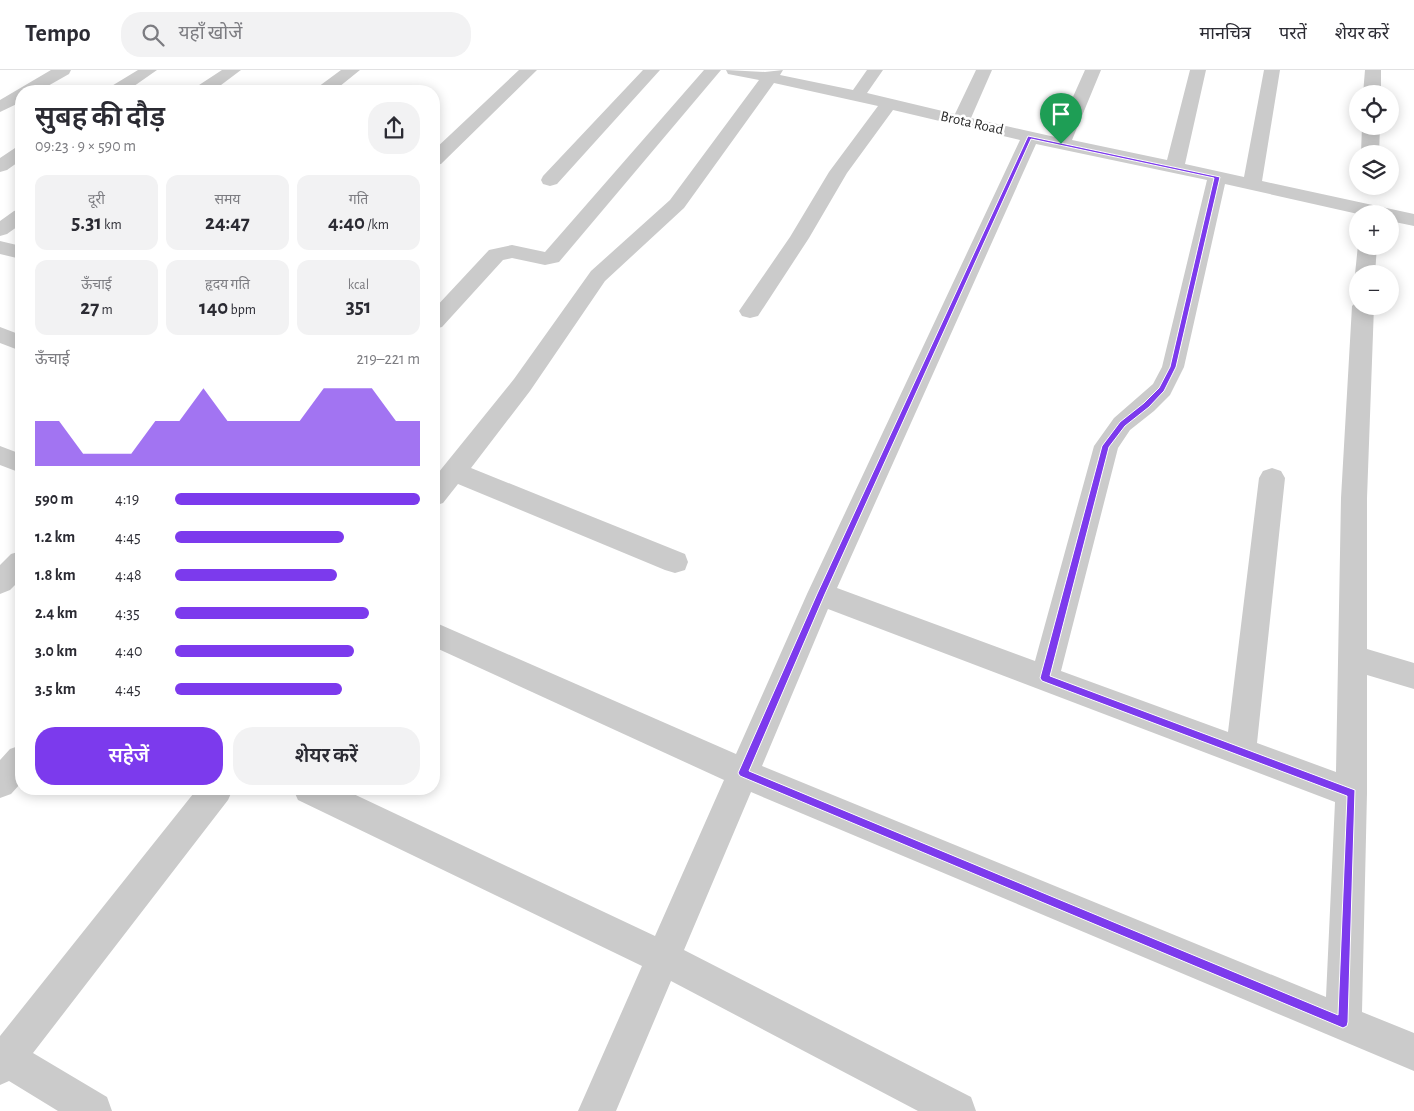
<!DOCTYPE html>
<html lang="hi">
<head>
<meta charset="utf-8">
<style>
  body { margin:0; font-family:"Alegreya Sans","Noto Sans Devanagari",sans-serif; background:#f2f2f3; color:#2b2b33; height:100vh; display:flex; flex-direction:column; font-size:19px; white-space:nowrap }
  * { box-sizing:border-box; margin:0 }
  p { font-size:16px; color:#7c7c81 }
  .icon { flex:none; width:28px; height:28px; fill:none; stroke:currentColor; stroke-width:2; stroke-linecap:round; stroke-linejoin:round }
  .map { position:relative; flex:1; overflow:hidden }
  .side { position:absolute; left:15px; top:15px; width:425px; height:710px; display:flex; flex-direction:column; background:#fff; border-radius:20px; box-shadow:0 2px 12px #0003 }
  .side>* { flex:none }
  .tools { position:absolute; left:1349px; top:15px; display:grid; gap:10px }
  .tools a { display:grid; place-items:center; width:50px; height:50px; border-radius:50%; background:#fff; box-shadow:0 2px 12px #0003; font-size:25px }
  .pin { position:absolute; display:grid; place-items:center; width:42px; height:42px; color:#fff; margin:-51px -21px; border-radius:50% 50% 50% 0; rotate:-45deg; box-shadow:0 0 5px #0007 }
  .pin .icon { rotate:45deg }
  .round { display:grid; place-items:center; flex:none; width:52px; height:52px; border-radius:20px; background:#f2f2f3 }
  .overview { display:flex; align-items:center; justify-content:space-between; height:85px; padding:0 20px }
  h1 { font-size:28px; font-weight:600; line-height:38px }
  .stats { display:grid; grid-template-columns:repeat(3,1fr); gap:8px; height:85px; padding:5px 20px }
  .stats div { display:grid; align-content:center; border-radius:12px; background:#f2f2f3; text-align:center }
  .stats b { font-size:21px; font-weight:600 }
  .stats small { font-size:14px; font-weight:400 }
  .stats p { font-size:14px }
  .chart { height:140px; padding:10px 20px }
  .chart p { display:flex; justify-content:space-between }
  .chart svg { width:100%; height:90px; margin-top:5px; fill:#7c3aed; opacity:.7 }
  .cta { display:flex; gap:10px; margin-top:auto; padding:10px 20px }
  .cta a { flex:1; height:58px; border-radius:20px; background:#7c3aed; color:#fff; font-size:20px; font-weight:600; line-height:58px; text-align:center }
  .cta a+a { background:#f2f2f3; color:#2b2b33 }
  ul { padding:0 20px; list-style:none; font-size:16px }
  li { display:grid; grid-template-columns:80px 60px 1fr; align-items:center; height:38px }
  li i { height:12px; border-radius:6px; background:#7c3aed }
  header { display:flex; align-items:center; gap:30px; box-sizing:border-box; height:70px; padding:0 25px; background:#fff; border-bottom:1px solid #e1e1e2 }
  header strong { font-size:24px }
  nav { display:flex; gap:28px; margin-inline-start:auto; font-size:18px }
  .search { width:350px; height:45px; background:#f2f2f3; display:flex; align-items:center; gap:12px; box-sizing:border-box; padding:0 18px; border-radius:20px; color:#7c7c81; font-size:19px }
  .map>svg:first-child { display:block }
</style>
</head>
<body>
<header>
<strong>Tempo</strong>
<div class="search"><svg class="icon" aria-label="search" viewBox="0 0 24 24"><circle cx="10" cy="10" r="6"/><path d="M15 15l6 6"/></svg>यहाँ खोजें</div>
<nav><a>मानचित्र</a><a>परतें</a><a>शेयर करें</a></nav>
</header>
<div class="map">
<svg width="1414" height="1041" viewBox="0 0 1414 1041">
  <rect width="100%" height="100%" fill="#fff"/>
  <g fill="none" stroke-linecap="round" stroke-linejoin="round">
    <path fill="#cbcbcb" fill-rule="evenodd" d="M51,0H71L69,4L39,21H21V32L0,42V30Z
      M138,0H157L127,21H108L110,17Z
      M222,0H241L213,21H194L196,17Z
      M341,0H360L334,21H316L318,17Z
      M519,0H537L441,94L434,95V80Z
      M643,0H660L557,114L550,116L543,114L541,110L543,106Z
      M704,0H721L559,192L545,195L512,188L503,190L442,257L434,259V239L489,180L512,175L545,182Z
      M726,0L765,2L783,0L780,5L853,20L867,0H883L867,23L955,44L976,0H992L971,48L1055,67L1085,0H1101L1072,70L1167,90L1190,0H1206L1185,94L1244,107L1264,0H1280L1262,111L1414,144V156L1390,151V144H1358L1225,114L1184,297L1170,325L1154,341L1130,360L1118,378L1061,601L1228,662L1259,408L1263,401L1272,398L1281,401L1285,408L1257,673L1336,702L1341,428L1352,236L1358,230V236H1374L1367,428V579L1414,593V619L1367,605V723L1362,942L1414,963V1001L751,722L684,880L971,1027L976,1041H918L671,911L616,1041H578L642,896L298,730L293,719H343L655,866L724,710L434,577V552L736,684L807,524L1020,70L893,40L847,103L809,168L758,246L750,248L742,246L739,241L790,167L829,102L878,36L774,13L684,138L605,211L530,321L471,398L685,484L688,492L685,500L675,503L665,500L458,414L443,433L434,436V408L514,309L591,201L670,130L759,10L728,4ZM1036,74L1207,110L1162,297L1153,314L1114,348L1094,376L1035,591L837,518ZM828,539L1335,732L1326,927L762,696Z
      M1365,0H1381V24H1363Z
      M1362,56H1380L1379,84H1361Z
      M21,76V90L7,100L0,102V88L15,78Z
      M21,139V154L7,164L0,166V151L14,141Z
      M0,171L21,176V189L0,184Z
      M1358,175L1377,176L1375,204H1358V209L1355,204Z
      M0,257L21,265V281L0,273Z
      M0,376L21,384V403L0,395Z
      M21,481V509L10,520L0,524V495L11,484Z
      M21,675V713L11,724L0,728V690L10,679Z
      M197,719H233L228,730L33,983L107,1027L112,1041H58L9,1011L0,1015V966Z"/>
  </g>
  <path fill="#7c3aed" stroke="#fff" fill-rule="evenodd" d="M1028,66L1220,107L1176,297L1164,321L1149,337L1125,356L1109,377L1050,606L1355,720L1348,952L1347,956L1343,958L740,706L738,703L817,524ZM1031,69L1214,108L1170,297L1159,318L1144,333L1120,352L1102,376L1040,608L1042,611L1347,726L1338,945L749,701L825,524Z"/>
  <g text-anchor="middle" dominant-baseline="central" stroke-width="5" stroke-linejoin="round" paint-order="stroke">
    <g font-size="15" fill="#2e2e2e" stroke="#fff">
      <text transform="translate(972 53) rotate(13)">Brota Road</text>
    </g>
  </g>
</svg>
<div class="tools">
<a><svg class="icon" aria-label="locate" viewBox="0 0 24 24"><circle cx="12" cy="12" r="6"/><path d="M12 2v4M12 18v4M2 12h4M18 12h4"/></svg></a>
<a><svg class="icon" aria-label="layers" viewBox="0 0 24 24"><path d="M12 4l9 5-9 5-9-5zM3 14l9 5 9-5"/></svg></a>
<a>+</a>
<a>−</a>
</div>
<div class="pin" style="left:1061px;top:74px;background:#1e9e55"><svg class="icon" aria-label="arrive" viewBox="0 0 24 24"><path d="M6 21V4h12l-3 4 3 4H6"/></svg></div>
<section class="side">
<div class="overview"><div><h1>सुबह की दौड़</h1><p>09:23 · 9 × 590 m</p></div><a class="round"><svg class="icon" aria-label="share" viewBox="0 0 24 24"><path d="M12 15V3M7 8l5-5 5 5M5 13v7h14v-7"/></svg></a></div>
<div class="stats">
<div><p>दूरी</p><b>5.31<small> km</small></b></div>
<div><p>समय</p><b>24:47</b></div>
<div><p>गति</p><b>4:40<small> /km</small></b></div>
</div>
<div class="stats">
<div><p>ऊँचाई</p><b>27<small> m</small></b></div>
<div><p>हृदय गति</p><b>140<small> bpm</small></b></div>
<div><p>kcal</p><b>351</b></div>
</div>
<div class="chart"><p><span>ऊँचाई</span>219–221 m</p>
<svg viewBox="0 0 160 44" preserveAspectRatio="none"><path d="M0 44V22L10 22L20 38L30 38L40 38L50 22L60 22L70 6L80 22L90 22L100 22L110 22L120 6L130 6L140 6L150 22L160 22V44z"/></svg>
</div>
<ul>
<li><b>590 m</b>4:19<i style="width:100%"></i></li>
<li><b>1.2 km</b>4:45<i style="width:69%"></i></li>
<li><b>1.8 km</b>4:48<i style="width:66%"></i></li>
<li><b>2.4 km</b>4:35<i style="width:79%"></i></li>
<li><b>3.0 km</b>4:40<i style="width:73%"></i></li>
<li><b>3.5 km</b>4:45<i style="width:68%"></i></li>
</ul>
<div class="cta"><a>सहेजें</a><a>शेयर करें</a></div>
</section>
</div>
</body>
</html>
